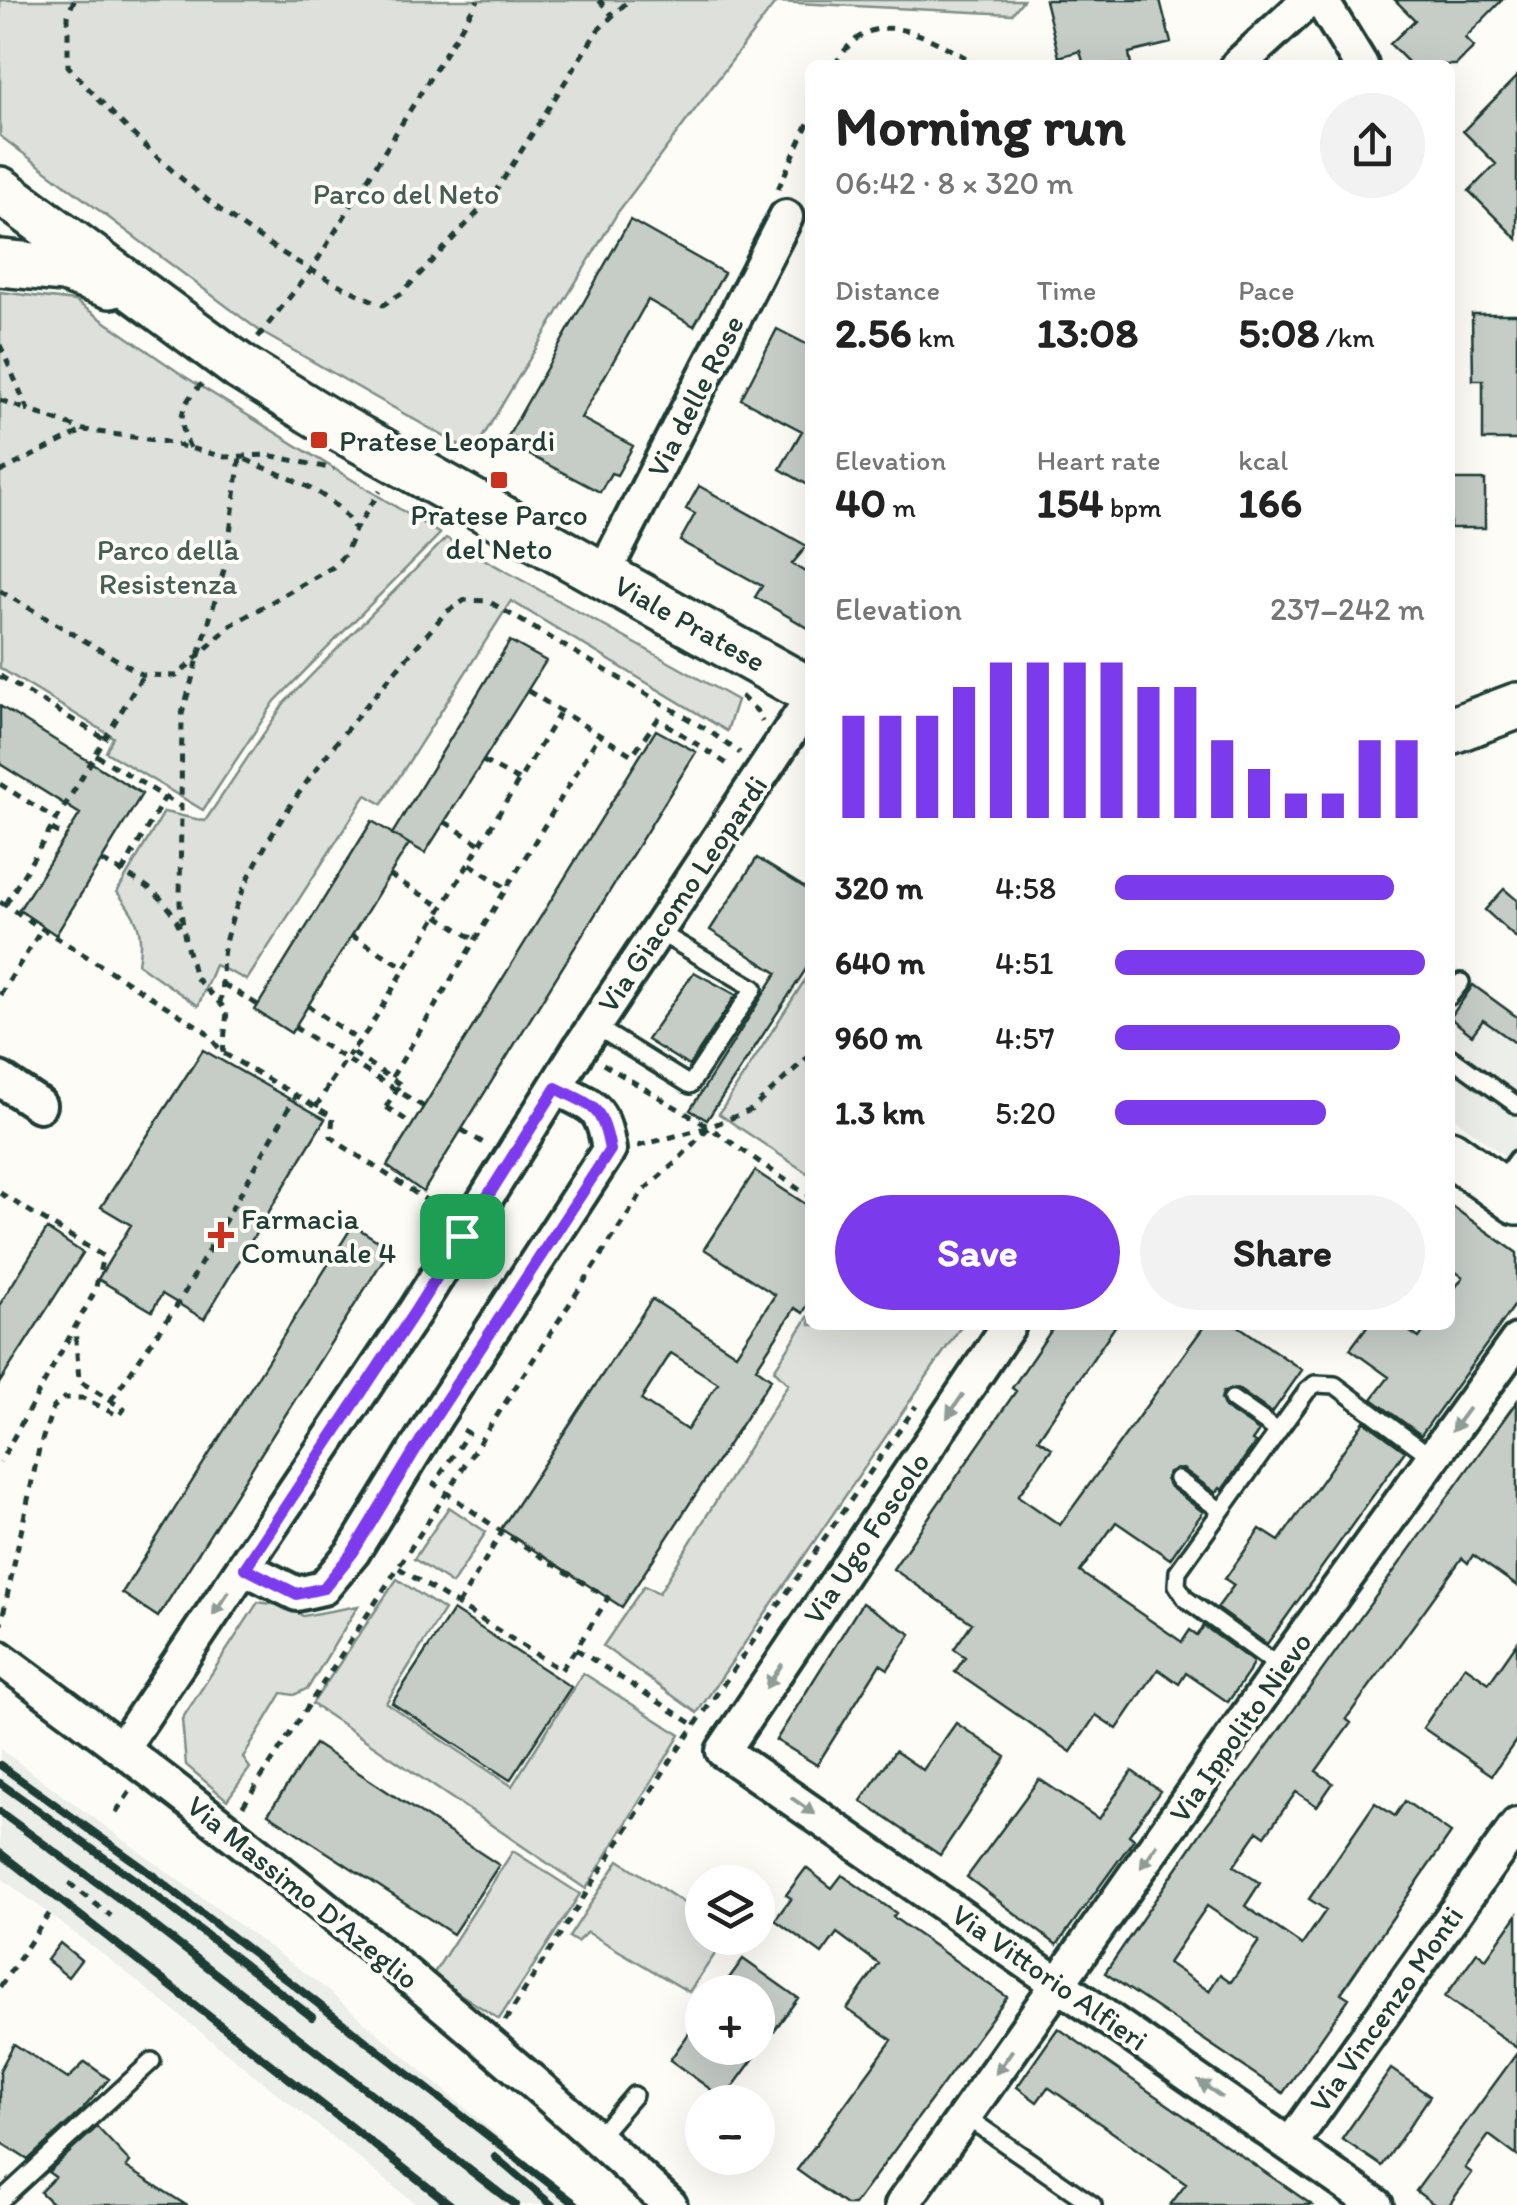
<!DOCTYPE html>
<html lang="en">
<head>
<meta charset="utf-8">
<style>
  body { margin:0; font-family:Itim,sans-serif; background:#f2f2f2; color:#222; height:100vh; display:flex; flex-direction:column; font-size:38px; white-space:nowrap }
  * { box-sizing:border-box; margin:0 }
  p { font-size:32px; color:#767676 }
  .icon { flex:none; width:55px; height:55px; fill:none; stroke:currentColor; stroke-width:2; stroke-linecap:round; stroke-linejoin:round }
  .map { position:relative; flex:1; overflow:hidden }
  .panel { position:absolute; left:805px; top:60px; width:650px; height:1270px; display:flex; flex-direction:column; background:#fff; border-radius:15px; box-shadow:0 10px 40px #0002 }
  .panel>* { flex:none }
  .tools { position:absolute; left:685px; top:1865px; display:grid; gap:20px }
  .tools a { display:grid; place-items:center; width:90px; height:90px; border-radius:50%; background:#fff; box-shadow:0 10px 40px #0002; font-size:50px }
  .pin { position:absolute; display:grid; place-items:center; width:85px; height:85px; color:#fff; margin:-42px; border-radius:20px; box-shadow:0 5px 15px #0006 }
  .round { display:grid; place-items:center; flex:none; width:105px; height:105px; border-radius:52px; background:#f2f2f2 }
  .overview { display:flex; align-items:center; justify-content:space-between; height:170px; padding:0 30px }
  h1 { font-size:55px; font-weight:700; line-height:75px }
  .stats { display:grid; grid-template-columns:repeat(3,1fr); gap:15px; height:170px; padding:10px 30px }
  .stats div { display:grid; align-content:center }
  .stats b { font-size:42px; font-weight:700 }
  .stats small { font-size:28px; font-weight:400 }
  .stats p { font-size:28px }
  .chart { height:280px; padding:20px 30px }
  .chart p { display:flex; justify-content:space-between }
  .chart svg { width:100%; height:180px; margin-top:10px; stroke:#7c3aed; stroke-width:6 }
  .cta { display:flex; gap:20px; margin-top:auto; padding:20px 30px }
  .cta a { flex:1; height:115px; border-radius:60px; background:#7c3aed; color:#fff; font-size:40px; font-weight:700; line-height:115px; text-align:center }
  .cta a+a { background:#f2f2f2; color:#222 }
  ul { padding:0 30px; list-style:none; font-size:32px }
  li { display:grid; grid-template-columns:160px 120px 1fr; align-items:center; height:75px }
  li i { height:25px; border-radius:12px; background:#7c3aed }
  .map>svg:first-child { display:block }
</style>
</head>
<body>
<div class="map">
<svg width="1517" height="2205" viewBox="0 0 1517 2205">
  <rect width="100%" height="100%" fill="#fdfcf7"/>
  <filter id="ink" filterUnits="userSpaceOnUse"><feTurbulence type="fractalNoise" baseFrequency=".01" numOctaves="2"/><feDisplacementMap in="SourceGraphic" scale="20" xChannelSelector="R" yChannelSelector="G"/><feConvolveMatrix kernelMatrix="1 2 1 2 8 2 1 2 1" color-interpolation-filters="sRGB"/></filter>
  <g filter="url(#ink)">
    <path fill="#eceee9" d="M1453,966L1517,1015V1166L1450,1114V969Z
      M0,1749L321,1985L579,2205H417L113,1962L0,1877Z"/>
    <path fill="#dde0db" stroke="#7e8e88" stroke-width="2.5" d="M0,0H1023L1012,14L776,2L618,212L473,453L261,332L0,136Z
      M0,292L75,301L184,376L440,534L275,701L203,810L106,752L113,737L0,668Z
      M446,538L737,700L727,731L511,601L382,804L366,795L247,980L215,965L198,1006L138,964C144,930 138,919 117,892L164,812L205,821L285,702Z
      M810,972V1175L719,1114Z
      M810,1314V1325H962L697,1713L603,1646L644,1586L659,1593L788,1384L774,1370Z
      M449,1507L486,1532L452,1584L414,1559Z
      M397,1579L444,1610L386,1703L512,1786L583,1673L680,1735L586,1889L312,1704Z
      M258,1602L285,1606L303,1616L358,1606L308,1688L294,1695L282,1693L243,1758L250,1768L227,1800L186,1765L182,1719Z
      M513,1851L580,1894L499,2019L432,1976Z
      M619,1860L702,1915V1938H726L689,1992L587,1932L577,1942L569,1937Z"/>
    <path fill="#c6cdc7" stroke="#1f3d34" stroke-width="2.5" fill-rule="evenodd" d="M1045,0H1160L1171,43L1129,53L1131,65H1084L1080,51L1059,57Z
      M1395,0H1502L1465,38L1474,47L1456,65H1411L1390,44L1415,20Z
      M1517,76V239L1469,191L1496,164L1463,131Z
      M630,220L724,273L694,326L648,300L581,418L633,446L617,475L611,473L600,492L505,442Z
      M1472,314H1517V440H1483V380H1473Z
      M777,329L810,346V486L780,469L802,431L741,399Z
      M1450,480H1485V528H1450Z
      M699,486L807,546L792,564L810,575V629L755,597L762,586L680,541L695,514L686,509Z
      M510,641L546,661L425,853L392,834Z
      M0,706L142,794L56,935L19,910L80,814L0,764Z
      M656,730L696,752L423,1192L387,1166Z
      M372,821L409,844L291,1033L255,1010Z
      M757,858L810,891V963L707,1120L690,1110L777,973L710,930Z
      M1504,889L1517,900V939L1485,910Z
      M694,972L736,995L689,1066L647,1040Z
      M1473,985L1517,1017V1044L1483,1020L1472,1035L1450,1018Z
      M203,1050L325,1119L204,1319L162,1294L152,1311L98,1279L131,1225L101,1207Z
      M755,1171L810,1207V1301L803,1313L795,1308L756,1368L771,1379L622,1607L501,1529L652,1299L736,1354L775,1295L704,1249ZM671,1353L718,1383L687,1430L641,1400Z
      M1450,1205L1517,1253V1302L1421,1435L1372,1399L1389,1377L1350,1349L1368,1325H1400L1419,1338L1428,1325H1450V1295L1463,1277L1450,1268Z
      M353,1225L390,1249L158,1617L122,1593Z
      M47,1229L83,1253L0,1382V1304Z
      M1055,1325H1116L1038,1439L1052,1448L1018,1496L1060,1525L1205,1325H1237L1302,1370L1272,1413L1238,1389L1223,1392L1221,1399L1225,1408L1259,1431L1252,1441L1255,1443L1222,1490L1220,1488L1216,1493L1183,1469L1169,1472L1166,1479L1170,1487L1203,1512L1170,1559L1116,1522L1080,1572L1182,1642L1190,1630L1197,1635L1204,1626L1253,1662L1249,1672L1228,1702L1186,1673L1179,1684L1158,1669L1117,1729L1096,1715L1071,1752L955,1672L965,1657L954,1649L972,1623L893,1569L1016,1391L1012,1388Z
      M1517,1401V1586L1473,1555L1468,1563L1462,1558L1346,1719L1351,1723L1316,1771L1333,1783L1317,1806L1296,1792L1265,1836L1258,1831L1234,1866L1260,1883L1245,1906L1302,1945L1326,1910L1309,1899L1375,1803L1395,1816L1405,1801L1451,1833L1341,1993L1349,1998L1283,2093L1105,1973L1207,1824L1251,1769ZM1207,1906L1259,1941L1231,1982L1220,1974L1209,1991L1168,1963Z
      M1364,1421L1405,1451L1267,1644L1217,1608L1234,1585L1225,1579L1260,1529L1279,1541Z
      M862,1603L911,1634L888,1669L880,1664L817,1765L776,1740Z
      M453,1610L571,1687L510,1780L392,1703Z
      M1517,1643V1739L1492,1775L1423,1728L1465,1666L1489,1683Z
      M956,1723L1006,1757L940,1855L861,1801L895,1751L923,1770Z
      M315,1744L499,1865L453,1934L268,1814Z
      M1132,1771L1160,1791L1129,1835L1134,1839L1057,1945L967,1877L1039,1779L1099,1819Z
      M806,1868L832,1888L842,1875L896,1913L893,1917L1007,1997L854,2205H846L797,2170L892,2040L847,2009L879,1964L837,1933L822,1954L775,1920L791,1898L786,1895Z
      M1517,1915V2048L1445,1997L1477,1952L1486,1959Z
      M60,1943L81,1960L68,1977L47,1960Z
      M743,1959L798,1998L724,2099L670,2060L702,2015V2048H758V1992H719Z
      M1058,2028L1312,2205H1170L1186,2184L1048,2087L1037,2102L1017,2087Z
      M14,2044L68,2079L85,2062L109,2079L81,2111L28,2160L0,2142V2070Z
      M1517,2053V2156L1489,2135L1465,2168L1472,2173L1449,2205H1435L1416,2191Z
      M1391,2069L1430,2096L1382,2166L1342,2139Z
      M97,2127L130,2162L126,2167L186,2205H54L40,2192L55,2177L48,2172Z"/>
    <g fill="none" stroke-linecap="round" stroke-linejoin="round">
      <defs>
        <path id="lane" d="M1450,996L1461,982
          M595,1026L690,1085L754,988L657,931
          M1450,1057L1517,1105
          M1499,1183L1517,1159
          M1232,1399L1278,1431
          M1177,1479L1220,1510
          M1281,1668L1186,1599L1177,1585L1178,1571L1307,1391L1315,1384L1335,1385L1433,1458
          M965,2116L1093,2205
          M597,2138L634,2095
          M0,2201L152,2061"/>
        <path id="street" d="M1321,0L1361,65
          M1238,65L1309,0
          M603,575L786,217
          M0,1079L39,1105
          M1009,1325L723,1751L1376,2205
          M245,1568L297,1594L323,1588L353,1552L437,1415L609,1150C602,1105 594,1107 556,1088
          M0,1658C233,1829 458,2009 670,2205
          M122,1748L416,1310L579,1049L810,701
          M1290,2145L1517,1825
          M902,2205L1281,1668L1517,1341"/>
        <path id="secondary" d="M0,190L240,367L329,422L810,691
          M0,263L64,269L110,285
          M1450,731L1517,706
          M1450,1153L1517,1201"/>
      </defs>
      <use href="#lane" stroke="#1f3d34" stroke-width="22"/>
      <use href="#street" stroke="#1f3d34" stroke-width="40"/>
      <use href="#secondary" stroke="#1f3d34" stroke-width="52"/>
      <path stroke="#1f3d34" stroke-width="5" stroke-dasharray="8 8" stroke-linecap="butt" d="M74,0L68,15V66C158,167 257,252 383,305L402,293L492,197L598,30L629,0
        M599,0L613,16
        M835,65C872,0 924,35 979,65
        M778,189L810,119
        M258,337L312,269L478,0
        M0,345L28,410L84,430L161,441L225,457L268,455L334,469
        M0,400L28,410
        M190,448C176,419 180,404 204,382
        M0,472L84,430
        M0,591L143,675L177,676L231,625L333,567L346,553L355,530L380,491
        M0,676L105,739
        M528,691L632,755L658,719L732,767
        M741,696L758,712L762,722
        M96,755L181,807
        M483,761L520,781
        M0,784L57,820
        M445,822L480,844
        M52,829L65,837
        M102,861C141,884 163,888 182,932
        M470,864L506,888
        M122,872L165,797
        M389,875L442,907
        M0,902L204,1030L223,1053L333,1117L331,1136L340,1144L443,1211
        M6,904L143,675
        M438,916L475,940
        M351,935L406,968
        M223,984L258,1005
        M0,995L42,929
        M220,1004C223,984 221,962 225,943C253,826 369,703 446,612L465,600L488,601L709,731L740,753
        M307,1005L358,1040
        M294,1027L424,1107
        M223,1053L227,1011L195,977L185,940L180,904L182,714L226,563L240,457C280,476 334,489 355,530
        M603,1064L709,1127
        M392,1077L600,734
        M400,1084L351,1052L368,1030L561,711
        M316,1107L330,1083
        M386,1107L406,1120
        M462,1130L485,1144
        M638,1146L709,1127L810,1197
        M0,1193L103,1256L95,1291L0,1462
        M111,1400L178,1304L296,1095
        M463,1430L468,1433L434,1484L502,1532L608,1598L576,1649L696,1726
        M399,1568L561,1670L576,1649
        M458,1605L502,1532
        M0,1629L39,1449L53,1408L64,1398H83L119,1416L124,1409L79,1381L75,1327
        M243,1806L643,1191L676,1162L709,1127L751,1110L810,1055
        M116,1812L131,1790
        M69,1883L111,1916
        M0,1987L53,1908
        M505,2021L673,1757L916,1406"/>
      <use href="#lane" stroke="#fdfcf7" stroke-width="15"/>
      <use href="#street" stroke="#fdfcf7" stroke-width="32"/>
      <use href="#secondary" stroke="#fdfcf7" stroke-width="45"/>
      <path stroke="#1f3d34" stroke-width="8" d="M0,1765L142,1867L577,2205
        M0,1783L134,1879L312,2017
        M0,1812L121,1900L515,2205
        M0,1853L451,2205
        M495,2157L552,2205"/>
      <path stroke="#1f3d34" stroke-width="5" stroke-dasharray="8 8" stroke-linecap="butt" d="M330,1083L351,1052
        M386,1107L400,1084"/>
    </g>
    <defs><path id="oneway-solid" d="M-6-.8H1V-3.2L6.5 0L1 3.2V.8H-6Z" transform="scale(2.5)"/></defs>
    <g fill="#8e9c96">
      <use href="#oneway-solid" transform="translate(955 1406) rotate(124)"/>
      <use href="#oneway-solid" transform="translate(1460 1420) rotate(126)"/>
      <use href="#oneway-solid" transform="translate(221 1603) rotate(124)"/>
      <use href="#oneway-solid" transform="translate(774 1676) rotate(124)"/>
      <use href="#oneway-solid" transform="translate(803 1806) rotate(35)"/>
      <use href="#oneway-solid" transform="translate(1149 1856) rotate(125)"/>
      <use href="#oneway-solid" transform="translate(1004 2062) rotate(125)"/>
      <use href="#oneway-solid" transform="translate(1210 2089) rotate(-145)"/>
    </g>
  </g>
  <g fill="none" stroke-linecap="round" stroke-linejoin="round" filter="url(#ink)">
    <defs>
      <path id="route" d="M556,1088C594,1107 602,1105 610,1150L437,1414L353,1552L324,1588L297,1594L245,1568L416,1310Z"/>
    </defs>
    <use href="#route" stroke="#fff" stroke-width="20"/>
    <use href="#route" stroke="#7c3aed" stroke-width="12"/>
  </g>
  <g fill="#c8321e" stroke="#fdfcf7" stroke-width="4">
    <rect x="309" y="430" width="20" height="20" rx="5"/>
    <rect x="489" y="470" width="20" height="20" rx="5"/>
    <path d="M216 1220h10v10h10v10h-10v10h-10v-10h-10v-10h10z"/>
  </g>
  <g text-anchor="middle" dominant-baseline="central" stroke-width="8" stroke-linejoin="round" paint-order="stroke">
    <g font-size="30" fill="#455e55" stroke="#fdfcf7">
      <text x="406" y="193">Parco del Neto</text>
      <text x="168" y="549">Parco della<tspan x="168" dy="34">Resistenza</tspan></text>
    </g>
    <g font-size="30" fill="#1f3d34" stroke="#fdfcf7">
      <text transform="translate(695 396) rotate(-63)">Via delle Rose</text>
      <text transform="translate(690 623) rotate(29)">Viale Pratese</text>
      <text transform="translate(682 894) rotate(-56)">Via Giacomo Leopardi</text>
      <text transform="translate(866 1538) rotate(-56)">Via Ugo Foscolo</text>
      <text transform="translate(1240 1727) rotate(-55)">Via Ippolito Nievo</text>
      <text transform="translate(303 1892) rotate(39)">Via Massimo D'Azeglio</text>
      <text transform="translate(1050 1977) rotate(35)">Via Vittorio Alfieri</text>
      <text transform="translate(1386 2009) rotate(-55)">Via Vincenzo Monti</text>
    </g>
    <g font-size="30" fill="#1f3d34" stroke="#fdfcf7" text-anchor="start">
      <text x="339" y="440">Pratese Leopardi</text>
      <text x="499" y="514" text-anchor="middle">Pratese Parco<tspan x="499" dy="34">del Neto</tspan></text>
      <text x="241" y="1218">Farmacia<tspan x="241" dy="34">Comunale 4</tspan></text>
    </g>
  </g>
</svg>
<div class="tools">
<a><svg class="icon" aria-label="layers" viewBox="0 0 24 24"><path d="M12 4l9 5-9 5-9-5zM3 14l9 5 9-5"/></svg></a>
<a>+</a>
<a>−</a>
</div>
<div class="pin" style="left:462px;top:1236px;background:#1e9e55"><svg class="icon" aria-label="arrive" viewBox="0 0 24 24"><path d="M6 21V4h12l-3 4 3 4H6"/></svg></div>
<section class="panel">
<div class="overview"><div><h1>Morning run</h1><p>06:42 · 8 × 320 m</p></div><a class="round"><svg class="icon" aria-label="share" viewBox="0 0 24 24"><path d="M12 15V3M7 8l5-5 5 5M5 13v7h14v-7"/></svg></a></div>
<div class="stats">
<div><p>Distance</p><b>2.56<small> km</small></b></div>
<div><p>Time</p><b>13:08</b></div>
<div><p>Pace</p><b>5:08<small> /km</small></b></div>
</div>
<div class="stats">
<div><p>Elevation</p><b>40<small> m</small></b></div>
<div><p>Heart rate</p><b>154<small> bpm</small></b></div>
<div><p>kcal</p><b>166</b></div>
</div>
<div class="chart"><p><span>Elevation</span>237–242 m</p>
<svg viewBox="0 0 160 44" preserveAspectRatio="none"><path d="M5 44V19M15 44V19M25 44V19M35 44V12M45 44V6M55 44V6M65 44V6M75 44V6M85 44V12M95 44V12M105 44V25M115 44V32M125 44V38M135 44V38M145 44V25M155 44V25"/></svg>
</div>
<ul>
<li><b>320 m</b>4:58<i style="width:90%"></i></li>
<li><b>640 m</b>4:51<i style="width:100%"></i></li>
<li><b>960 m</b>4:57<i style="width:92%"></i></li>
<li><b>1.3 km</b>5:20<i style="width:68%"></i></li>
</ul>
<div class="cta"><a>Save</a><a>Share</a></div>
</section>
</div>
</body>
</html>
